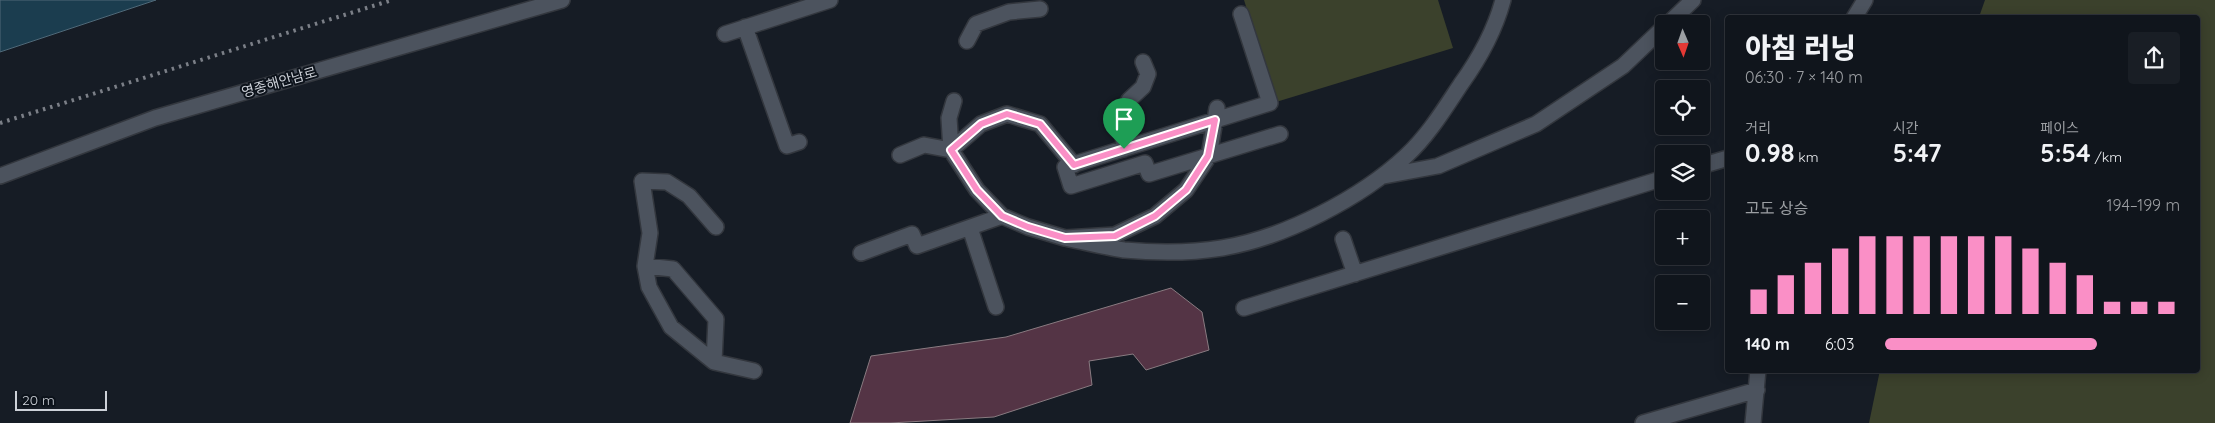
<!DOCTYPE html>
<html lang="ko">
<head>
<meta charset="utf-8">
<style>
  body { margin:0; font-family:Quicksand,"Noto Sans KR",sans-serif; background:#191e25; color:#f1f3f6; height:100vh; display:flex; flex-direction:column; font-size:19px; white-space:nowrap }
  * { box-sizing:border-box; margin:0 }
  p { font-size:16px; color:#9c9fa3 }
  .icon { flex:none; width:28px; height:28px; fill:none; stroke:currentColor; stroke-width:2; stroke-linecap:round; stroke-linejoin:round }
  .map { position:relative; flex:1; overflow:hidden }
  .drawer { position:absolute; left:1725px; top:15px; width:475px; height:358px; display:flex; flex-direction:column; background:#10151c; border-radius:5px; box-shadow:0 2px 12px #0003,0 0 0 1px #30343b }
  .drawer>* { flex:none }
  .needle { width:32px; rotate:178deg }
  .fabs { position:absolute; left:1655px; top:15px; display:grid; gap:10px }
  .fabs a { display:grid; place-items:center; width:55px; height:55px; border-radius:5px; background:#10151c; box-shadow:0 2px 12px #0003,0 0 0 1px #30343b; font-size:25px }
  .scale { position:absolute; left:15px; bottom:12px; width:92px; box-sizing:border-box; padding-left:5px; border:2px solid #cdd1d8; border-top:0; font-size:14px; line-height:18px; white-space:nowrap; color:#cdd1d8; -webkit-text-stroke:4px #0d131b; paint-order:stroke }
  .pin { position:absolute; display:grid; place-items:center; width:42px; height:42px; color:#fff; margin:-51px -21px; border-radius:50% 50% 50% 0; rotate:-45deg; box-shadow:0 0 5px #0007 }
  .pin .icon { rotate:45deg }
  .round { display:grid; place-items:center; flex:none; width:52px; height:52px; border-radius:5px; background:#191e25 }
  .overview { display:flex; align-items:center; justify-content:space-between; height:85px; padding:0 20px }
  h1 { font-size:28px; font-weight:800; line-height:38px }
  .figures { display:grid; grid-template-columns:repeat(3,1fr); gap:8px; height:85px; padding:5px 20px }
  .figures div { display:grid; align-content:center }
  .figures b { font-size:25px; font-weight:800 }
  .figures small { font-size:14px; font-weight:400 }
  .figures p { font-size:14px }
  .chart { height:140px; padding:10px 20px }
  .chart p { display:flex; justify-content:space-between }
  .chart svg { width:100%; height:90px; margin-top:5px; stroke:#fa8fc6; stroke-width:6 }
  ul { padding:0 20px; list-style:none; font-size:16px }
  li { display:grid; grid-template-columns:80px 60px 1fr; align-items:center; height:38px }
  li i { height:12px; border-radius:6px; background:#fa8fc6 }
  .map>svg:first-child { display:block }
</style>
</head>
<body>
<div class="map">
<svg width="2215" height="423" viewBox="0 0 2215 423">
  <rect width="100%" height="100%" fill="#161c25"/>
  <path fill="#3b412c" d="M1244,0H1438L1453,48L1276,102Z
    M1985,0H2215V423H1869L1880,370H2198V18L1979,17Z"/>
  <path fill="#1b3d4f" stroke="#506978" d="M0,0H156L0,52Z"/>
  <path fill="#543445" stroke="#897b81" d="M1171,288L1202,312L1209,350L1146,370L1133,354L1089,361L1092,385L994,417L890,423H850L871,356L1006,337Z"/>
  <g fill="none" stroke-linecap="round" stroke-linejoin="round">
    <defs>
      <path id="minor" d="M1241,14L1270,103L1065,167L1071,186L1145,163L1149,174L1280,134
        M1854,18L1865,0
        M1668,24L1693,0
        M745,27L787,146L799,142
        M725,34L830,0
        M967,41L976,24L1009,12L1040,9
        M954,101L949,118L951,150L977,190L1002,216L1028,227L1065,238L1115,235L1155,216L1186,190L1209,156L1217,108
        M1124,149L1123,124L1129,100L1143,87L1148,74L1143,62
        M900,155L924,145L951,150L981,124L1007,114L1040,124L1074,165
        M1701,166L1728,158
        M0,176L155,118L562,0
        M1384,176L1438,166L1536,124L1623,66L1664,27
        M716,227L689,196L667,182L642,181L650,233L645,266L649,287L671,327L714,362L754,371
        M970,228L996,307
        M1065,238C1084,242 1104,247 1124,250C1156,253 1191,253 1222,248C1284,238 1361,198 1406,156C1428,136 1445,108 1461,84C1479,59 1495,30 1503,0
        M1343,239L1355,274
        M861,253L912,234L917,246L1002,216
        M645,266L673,269L716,319L714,362
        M1244,308L1664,178
        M1643,423L1757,390
        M1753,423L1758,370"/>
    </defs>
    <use href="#minor" stroke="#33373e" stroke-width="18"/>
    <use href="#minor" stroke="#4c535e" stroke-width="15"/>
    <path stroke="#7b7f87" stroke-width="4" stroke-dasharray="2.5 5" stroke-linecap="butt" d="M0,123L392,0"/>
  </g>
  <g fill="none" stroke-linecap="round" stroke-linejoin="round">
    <defs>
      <path id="route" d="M1007,114L1040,124L1074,165L1215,120L1208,156L1186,190L1155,216L1115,236L1065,238L1028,227L1002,216L977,190L951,150L981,124Z"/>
    </defs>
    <use href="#route" stroke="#fff" stroke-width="10"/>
    <use href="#route" stroke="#fa8fc6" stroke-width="6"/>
  </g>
  <g text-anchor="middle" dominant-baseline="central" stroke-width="4" stroke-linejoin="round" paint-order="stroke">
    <g font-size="14" fill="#cdd1d8" stroke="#0d131b">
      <text transform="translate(279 82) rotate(-16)">영종해안남로</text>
    </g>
  </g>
</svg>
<div class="fabs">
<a><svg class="needle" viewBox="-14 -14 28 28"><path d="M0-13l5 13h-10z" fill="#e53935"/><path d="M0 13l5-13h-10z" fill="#9c9fa3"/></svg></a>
<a><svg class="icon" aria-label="locate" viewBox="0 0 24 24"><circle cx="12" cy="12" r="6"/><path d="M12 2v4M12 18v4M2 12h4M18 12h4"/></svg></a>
<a><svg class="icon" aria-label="layers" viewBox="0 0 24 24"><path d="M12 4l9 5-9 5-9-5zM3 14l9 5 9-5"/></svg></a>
<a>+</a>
<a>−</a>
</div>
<div class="scale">20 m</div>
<div class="pin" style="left:1124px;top:149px;background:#1e9e55"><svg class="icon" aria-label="arrive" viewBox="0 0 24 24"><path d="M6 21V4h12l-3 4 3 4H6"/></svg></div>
<section class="drawer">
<div class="overview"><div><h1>아침 러닝</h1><p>06:30 · 7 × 140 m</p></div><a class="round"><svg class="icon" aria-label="share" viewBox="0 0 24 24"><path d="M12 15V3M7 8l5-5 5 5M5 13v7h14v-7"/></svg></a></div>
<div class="figures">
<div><p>거리</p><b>0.98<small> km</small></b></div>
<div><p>시간</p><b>5:47</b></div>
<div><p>페이스</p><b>5:54<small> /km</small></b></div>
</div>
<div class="chart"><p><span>고도 상승</span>194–199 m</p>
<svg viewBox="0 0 160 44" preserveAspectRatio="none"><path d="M5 44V32M15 44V25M25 44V19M35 44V12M45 44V6M55 44V6M65 44V6M75 44V6M85 44V6M95 44V6M105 44V12M115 44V19M125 44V25M135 44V38M145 44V38M155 44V38"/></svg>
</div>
<ul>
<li><b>140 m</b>6:03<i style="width:72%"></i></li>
</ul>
</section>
</div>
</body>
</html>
